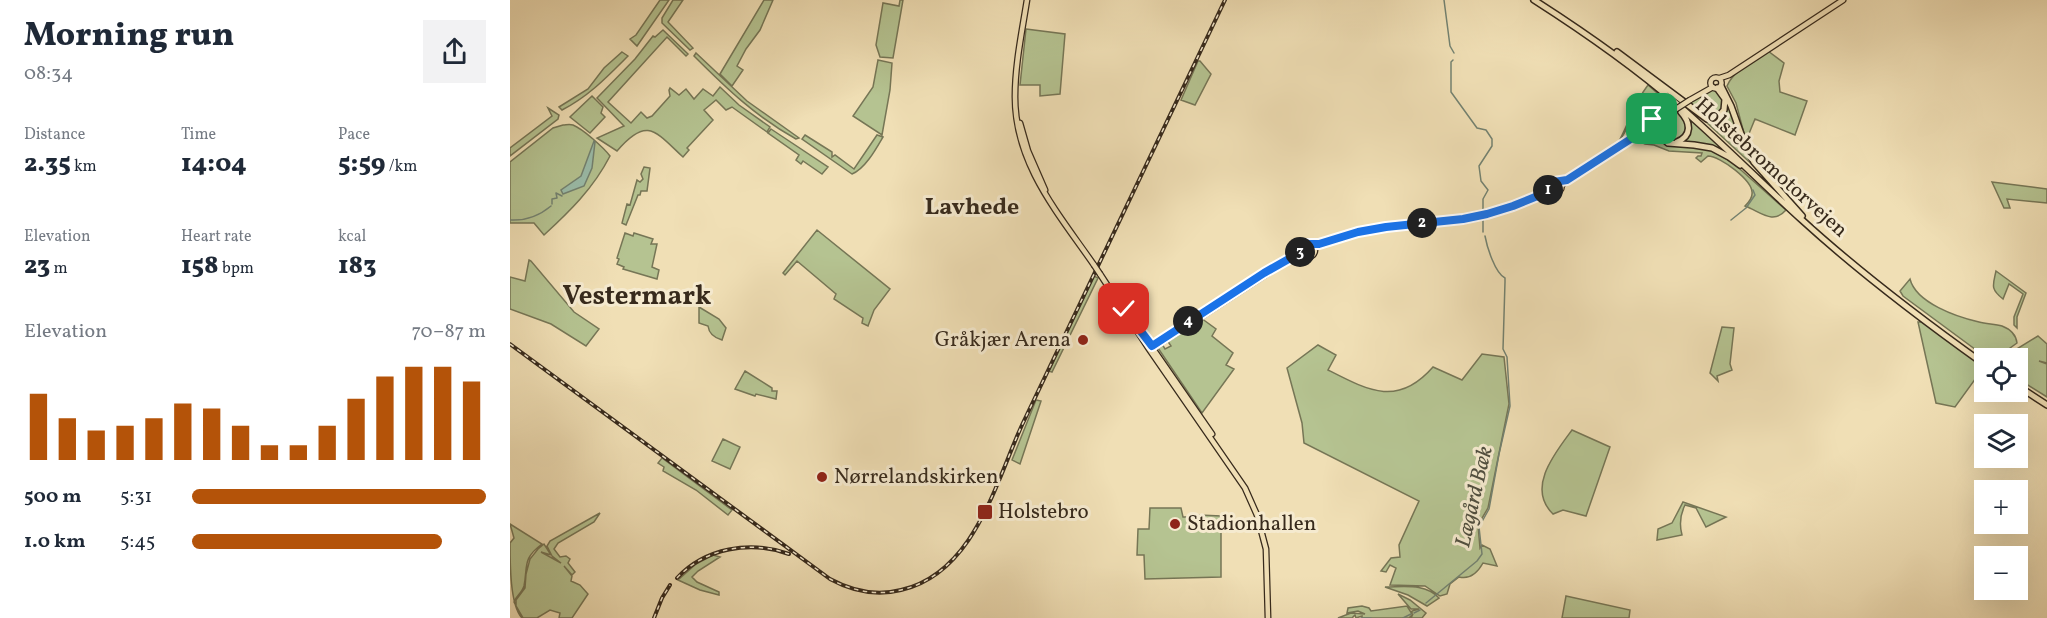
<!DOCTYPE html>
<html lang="en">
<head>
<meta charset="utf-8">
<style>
  body { margin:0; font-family:Vollkorn,serif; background:#f2f2f3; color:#1f2937; height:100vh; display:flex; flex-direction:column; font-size:22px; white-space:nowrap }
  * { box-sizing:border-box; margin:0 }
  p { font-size:20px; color:#747a83 }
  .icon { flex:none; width:33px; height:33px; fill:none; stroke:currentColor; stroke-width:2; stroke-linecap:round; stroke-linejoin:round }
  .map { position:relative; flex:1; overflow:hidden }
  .side { display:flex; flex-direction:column; background:#fff; width:510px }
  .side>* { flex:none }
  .tools { position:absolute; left:1464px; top:348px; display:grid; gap:12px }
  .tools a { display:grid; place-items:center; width:54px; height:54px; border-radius:0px; background:#fff; box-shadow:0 6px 24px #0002; font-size:30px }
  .pin { position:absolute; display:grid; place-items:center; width:51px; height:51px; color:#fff; margin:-26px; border-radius:12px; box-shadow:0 3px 9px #0006 }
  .km { position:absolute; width:30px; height:30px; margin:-15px; border-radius:50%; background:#222; color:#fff; font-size:16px; line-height:30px; text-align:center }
  .round { display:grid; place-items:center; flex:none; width:63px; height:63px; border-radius:0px; background:#f2f2f3 }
  .overview { display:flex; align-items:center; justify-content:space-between; height:102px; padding:0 24px }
  h1 { font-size:33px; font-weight:800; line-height:45px }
  .metrics { display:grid; grid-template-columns:repeat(3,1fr); gap:9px; height:102px; padding:6px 24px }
  .metrics div { display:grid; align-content:center }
  .metrics b { font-size:26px; font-weight:800 }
  .metrics small { font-size:16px; font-weight:400 }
  .metrics p { font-size:16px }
  .chart { height:168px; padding:12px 24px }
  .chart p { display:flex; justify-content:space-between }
  .chart svg { width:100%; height:108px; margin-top:6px; stroke:#b45309; stroke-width:6 }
  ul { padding:0 24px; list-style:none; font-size:20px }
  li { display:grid; grid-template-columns:96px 72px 1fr; align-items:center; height:45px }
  li i { height:15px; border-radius:8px; background:#b45309 }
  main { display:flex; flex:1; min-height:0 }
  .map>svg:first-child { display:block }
</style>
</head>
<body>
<main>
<section class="side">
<div class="overview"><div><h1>Morning run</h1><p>08:34</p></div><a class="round"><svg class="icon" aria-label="share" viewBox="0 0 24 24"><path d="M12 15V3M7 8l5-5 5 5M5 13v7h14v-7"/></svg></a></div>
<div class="metrics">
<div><p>Distance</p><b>2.35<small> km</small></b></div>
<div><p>Time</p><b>14:04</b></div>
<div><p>Pace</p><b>5:59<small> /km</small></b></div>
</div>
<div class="metrics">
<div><p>Elevation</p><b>23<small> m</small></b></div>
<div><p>Heart rate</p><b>158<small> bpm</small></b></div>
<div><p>kcal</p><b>183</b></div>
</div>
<div class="chart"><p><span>Elevation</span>70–87 m</p>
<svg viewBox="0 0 160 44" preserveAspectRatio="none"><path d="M5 44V17M15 44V27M25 44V32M35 44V30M45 44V27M55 44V21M65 44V23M75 44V30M85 44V38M95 44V38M105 44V30M115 44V19M125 44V10M135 44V6M145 44V6M155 44V12"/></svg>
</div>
<ul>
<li><b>500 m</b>5:31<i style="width:100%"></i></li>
<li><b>1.0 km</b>5:45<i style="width:85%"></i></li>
</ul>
</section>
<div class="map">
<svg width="1537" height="618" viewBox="0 0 1537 618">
  <rect width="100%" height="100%" fill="#f0dfb5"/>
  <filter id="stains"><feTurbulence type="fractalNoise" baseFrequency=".00333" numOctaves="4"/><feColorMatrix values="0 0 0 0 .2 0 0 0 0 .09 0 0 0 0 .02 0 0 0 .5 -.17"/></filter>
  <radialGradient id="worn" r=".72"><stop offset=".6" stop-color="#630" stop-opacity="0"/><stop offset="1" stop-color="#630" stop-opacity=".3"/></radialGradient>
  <path fill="#b5c391" stroke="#767656" stroke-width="1.5" d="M150,0H159L127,46L120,39L126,35Z
    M163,0H173L158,22L183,48L180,50L152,23V18Z
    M254,0H263L250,30L236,49L227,66L233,70L222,86L210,74Z
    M390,0H393L383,58L370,57L366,45L373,3L389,6Z
    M516,29L555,34L550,94L530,96V85H510Z
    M153,30L178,54L176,56L157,37L98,102L121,123L131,112L137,118L142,116L160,96L159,90L160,88L169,95L176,89L184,99L193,89L203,96L210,87L229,105L260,127L257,132L222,107L216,110L206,100L194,110L203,120L177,148L179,150L173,157C145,131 137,116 107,151L87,138L114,126L87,98L125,59L143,36L145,37Z
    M1258,51L1274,63L1269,81L1270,92L1297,101L1285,135L1245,119L1236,141L1226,103L1217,86C1223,71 1244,60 1258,51Z
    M112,52L118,56C97,77 79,96 52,110L49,107L78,89L94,68Z
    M186,53L237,101L289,138L286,139C245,116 216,88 184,56Z
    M368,60L382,63L380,90L372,135L343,116L363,87Z
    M688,61H690L701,74L685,105L671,100Z
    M1138,85L1162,106L1154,112C1145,110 1137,104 1129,105C1121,114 1119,129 1109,141C1119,123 1124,103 1138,85Z
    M1203,89L1207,90C1210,94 1213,99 1213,104C1213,113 1203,120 1195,116C1189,113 1183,107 1178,103Z
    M82,96L93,107L91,113L95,117L80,133L60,117Z
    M1217,101L1247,169L1196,122L1209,119L1216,110Z
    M38,108L49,115L48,119L0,156V148L42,116Z
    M1167,110C1175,120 1178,125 1173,137L1164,140L1153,135L1149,127L1152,121Z
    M1180,119L1223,157L1216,153L1168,143C1180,139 1183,131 1180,119Z
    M53,125C56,125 59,124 63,125C73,129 94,148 100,156C83,189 59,212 34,235L24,223H0V162L43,128Z
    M261,129L318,167L312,174L293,161L291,164L286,160L289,155L258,133Z
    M1139,131L1159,146L1180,147L1201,150L1222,162L1276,210C1263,225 1251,212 1235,206C1238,203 1242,199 1242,194C1244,181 1210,156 1198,156L1191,162L1186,158L1188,156H1191L1192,153L1159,151L1144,145L1135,144L1126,140L1128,136Z
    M295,135L322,152V157L325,155L344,169L367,135L373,137C366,149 355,169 342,174L292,139Z
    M134,167L140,168L137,191H131L130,195H128L116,225L112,223L117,204L120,205L127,180L130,182L133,179L131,174Z
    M1482,182L1537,189V203L1497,199L1500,208H1494Z
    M307,230L380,289L364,310L358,326L352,323L353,318L324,299L326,294L287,261L275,275L273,273Z
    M115,233L123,236L124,233L143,239L141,244H147L142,267L149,270L147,279L113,269L114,267L107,264L109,259L107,258Z
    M19,260L21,261L64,312L89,329L76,346L41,324L0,309V277L15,281Z
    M1486,271L1516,293L1507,317V328L1504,325V317L1513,294L1499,284L1493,299C1480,289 1483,285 1486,271Z
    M584,276L588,278L542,372L539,371Z
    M1400,279C1406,303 1447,317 1469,322C1477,324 1485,324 1492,326C1500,329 1506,335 1507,343L1486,358H1477L1393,296L1390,291Z
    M189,307L209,319L216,328L212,340C205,338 199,334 198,326L189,323Z
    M691,318L706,329L702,336L723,353L716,365L724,369L692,413L648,348L652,344L655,349L661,346L657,340Z
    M1408,322H1412L1474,367L1445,407L1426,403Z
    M1212,327L1224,328L1220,364L1222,370L1207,376L1208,381L1200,373Z
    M1528,336L1537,344V363L1529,361L1537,364V397L1508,379V358H1492Z
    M808,345L826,355L818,370C859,391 888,407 923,367L952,380L972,354L994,357L999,404L978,508L968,525L970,548L972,545L980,549L987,566L973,563C968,572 961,580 949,577L940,584L937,594L930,596L915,586L880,585L886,568L880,565L876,572L871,571L881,558L890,557L889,545L909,501L794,443L792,423L777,368Z
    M235,371L262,388V391H267L266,399L246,394L245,396L225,389Z
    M526,400L531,401L510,464L502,460Z
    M1062,430L1100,447L1076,516L1053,510L1043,514C1016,488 1045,453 1062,430Z
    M213,439L230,447L220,469L202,461Z
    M152,458L222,510L218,515L186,490L153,471L154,467L148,463Z
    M1173,502L1216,517L1196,527L1186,508L1175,505C1170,515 1169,524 1172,535L1147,540L1148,529L1162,523Z
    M640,508H671L673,517H687L689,515L711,516V577L635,579L634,555H627L628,529H639Z
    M90,513L84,522L48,543L44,549L50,557L56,556L60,559L58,563L65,572L62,575L54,566L62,576L61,581L70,585L78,594L62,618H49L50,613L40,610L27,618H13L6,606V600L15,588L16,574L20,559L28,549L34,544L41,555L31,552L51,563L42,556L37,546L40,541Z
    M0,524L32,544C12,559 18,566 14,586C12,593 6,596 4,602L12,618C0,606 0,563 0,543L4,538Z
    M203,555L210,557L188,571L182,577L187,582L209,592V595L190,590L168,580L186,564Z
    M875,587C894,587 915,583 929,598L917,606L898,595Z
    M888,594L900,600L916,613L912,618H901L903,614L899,618H852V616L846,618L845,615L842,618H828L841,613L855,614L848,611L837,613L838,608L852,606L859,608L861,611L897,606L902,614V611L909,609H901Z
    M1056,596L1120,610L1119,618H1052Z"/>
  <path fill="#9bbdaa" stroke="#738271" stroke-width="1.5" d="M84,141L85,142L82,168L74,186L53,194L51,190L71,176Z"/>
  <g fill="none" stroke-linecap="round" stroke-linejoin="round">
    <path stroke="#738271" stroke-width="1.5" d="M934,0L940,46L944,53
      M943,60L941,62V92L967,128L976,130L982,139V146L969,166L971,181L978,190L973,199V211
      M42,204V199L47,198L46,193L52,196
      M973,219V232
      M0,220C16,221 29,216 41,206
      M1221,220L1236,208L1245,195L1243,190
      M916,603L967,561L972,554L969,527L979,509L989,454L1000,406L997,357L993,349L995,282V278C985,273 977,247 975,236
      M904,613L910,610
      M851,618H861
      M893,618L901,614"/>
    <defs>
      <path id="major" d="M517,0C512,32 505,64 505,97C505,164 548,213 584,265
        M1200.5 83a5.5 5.5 0 1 1 11 0a5.5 5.5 0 1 1-11 0Z
        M1210,78L1219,75L1333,0
        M1180,100L1203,87
        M1136.5 125a5.5 5.5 0 1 1 11 0a5.5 5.5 0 1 1-11 0Z
        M1145,120L1163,111
        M510,123L518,151L535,190
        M1040.5 187a5.5 5.5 0 1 1 11 0a5.5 5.5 0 1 1-11 0Z
        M1051,186L1057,180L1129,133L1138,129
        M791 250a7 7 0 1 1 14 0a7 7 0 1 1-14 0Z
        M803,245L860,230L977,214L1003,206L1042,191
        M590,274L639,349L735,488L747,515L756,549L758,618
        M630,330L702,434
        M643,346H646L792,251"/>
      <path id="highway" d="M1024,0C1074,32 1123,66 1168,105C1210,141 1250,182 1292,220C1349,272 1411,319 1474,364
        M1107,52L1197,119L1207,118L1214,110L1215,99L1207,88
        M1211,86L1221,106L1235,145L1244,162L1292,216
        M1143,130L1158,143L1184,145L1202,148L1219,157L1230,165
        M1167,142C1182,136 1181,123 1171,112
        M1508,386L1537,405"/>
    </defs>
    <use href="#major" stroke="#372a1c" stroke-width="7"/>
    <use href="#highway" stroke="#372a1c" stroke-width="8"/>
    <use href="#major" stroke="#f0dfb5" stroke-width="4.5"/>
    <use href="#highway" stroke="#f0dfb5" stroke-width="5"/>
    <defs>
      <path id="rail" d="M0,344L320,579C342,591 367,596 391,590C464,573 485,484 512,425L715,0
        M167,578C195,548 240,540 279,554
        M144,618L152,598L160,585"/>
    </defs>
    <use href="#rail" stroke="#372a1c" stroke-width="4"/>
    <use href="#rail" stroke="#f5eacf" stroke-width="1.5" stroke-dasharray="4.5" stroke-linecap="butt"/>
    <defs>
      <path id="major-bridge" d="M1163,111L1180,100
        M584,265L590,274"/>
    </defs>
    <use href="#major-bridge" stroke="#372a1c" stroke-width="7" stroke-linecap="butt"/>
    <use href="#major-bridge" stroke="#f0dfb5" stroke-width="4.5"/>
  </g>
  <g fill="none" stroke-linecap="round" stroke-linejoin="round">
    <defs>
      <path id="route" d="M614,309L642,346L754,273L784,256L792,251L795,244H809L848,232L876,227L953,219L977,214L1003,206L1035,193L1044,182L1057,180L1130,133L1137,126V121L1142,119"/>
    </defs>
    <use href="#route" stroke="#fff" stroke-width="12"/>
    <use href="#route" stroke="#1a73e8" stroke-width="8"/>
  </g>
  <g fill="#8f2418" stroke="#f5eacf" stroke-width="2">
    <circle cx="573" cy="340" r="6"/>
    <circle cx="312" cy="477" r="6"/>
    <rect x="467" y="504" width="16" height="16" rx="3"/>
    <circle cx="665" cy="524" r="6"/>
  </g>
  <g text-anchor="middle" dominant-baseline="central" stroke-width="6" stroke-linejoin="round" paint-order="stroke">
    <g font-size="21" fill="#372a1c" stroke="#f5eacf">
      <text transform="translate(1261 168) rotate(42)">Holstebromotorvejen</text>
    </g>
    <g font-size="21" fill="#372a1c" stroke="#f5eacf" text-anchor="start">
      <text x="561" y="340" text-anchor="end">Gråkjær Arena</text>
      <text x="324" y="477">Nørrelandskirken</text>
      <text x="488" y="512">Holstebro</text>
      <text x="677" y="524">Stadionhallen</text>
    </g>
    <g font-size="22" font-style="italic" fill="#504f40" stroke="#f5eacf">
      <text transform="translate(965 497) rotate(-77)">Lægård Bæk</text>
    </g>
    <g font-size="24" font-weight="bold" fill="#372a1c" stroke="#f5eacf">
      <text x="462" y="208">Lavhede</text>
    </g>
    <g font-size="27" font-weight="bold" fill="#372a1c" stroke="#f5eacf">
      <text x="127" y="297">Vestermark</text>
    </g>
  </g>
  <rect width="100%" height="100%" filter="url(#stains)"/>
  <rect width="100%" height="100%" fill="url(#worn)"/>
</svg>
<div class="tools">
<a><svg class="icon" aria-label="locate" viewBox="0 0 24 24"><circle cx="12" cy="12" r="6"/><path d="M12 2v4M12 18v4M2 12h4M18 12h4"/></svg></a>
<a><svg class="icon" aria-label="layers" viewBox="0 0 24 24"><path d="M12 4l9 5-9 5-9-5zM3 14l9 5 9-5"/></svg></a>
<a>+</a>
<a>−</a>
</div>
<div class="pin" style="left:1142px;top:119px;background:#1e9e55"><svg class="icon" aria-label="arrive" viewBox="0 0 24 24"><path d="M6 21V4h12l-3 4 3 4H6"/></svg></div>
<div class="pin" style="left:614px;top:309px;background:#d93025"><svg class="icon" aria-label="check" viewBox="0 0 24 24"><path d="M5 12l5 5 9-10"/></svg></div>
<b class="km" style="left:1038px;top:190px">1</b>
<b class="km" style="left:912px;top:223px">2</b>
<b class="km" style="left:790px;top:252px">3</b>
<b class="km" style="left:678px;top:321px">4</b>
</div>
</main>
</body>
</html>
